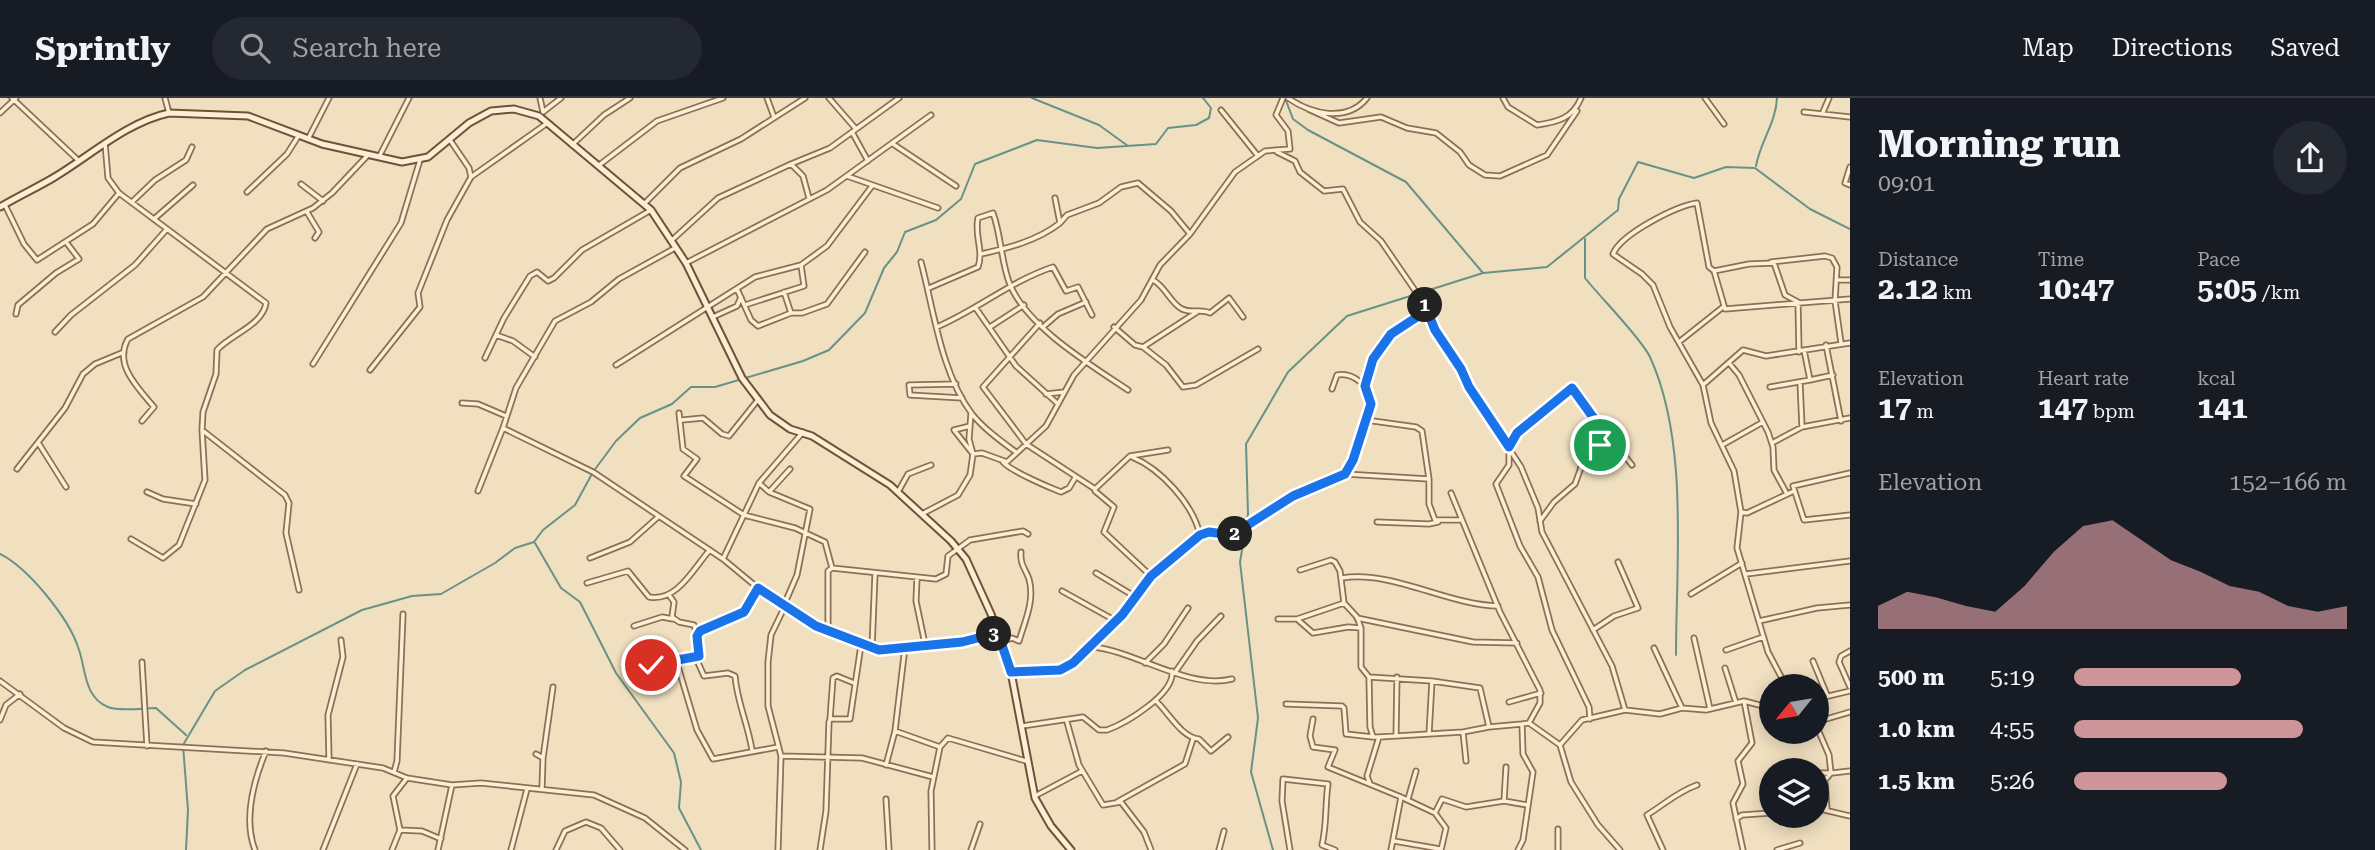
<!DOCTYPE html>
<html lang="en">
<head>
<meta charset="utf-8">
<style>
  body { margin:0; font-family:"Roboto Serif",serif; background:#242831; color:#f1f3f6; height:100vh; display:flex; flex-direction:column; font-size:26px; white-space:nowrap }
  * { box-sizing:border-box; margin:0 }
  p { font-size:23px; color:#9ea1a6 }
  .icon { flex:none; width:38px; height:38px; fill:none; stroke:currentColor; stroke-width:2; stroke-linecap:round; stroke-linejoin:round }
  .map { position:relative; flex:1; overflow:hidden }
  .side { display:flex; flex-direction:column; background:#171b24; width:525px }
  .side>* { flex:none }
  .needle { width:46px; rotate:240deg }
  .fabs { position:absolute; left:1759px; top:576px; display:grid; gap:14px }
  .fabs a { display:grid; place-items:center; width:70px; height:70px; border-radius:50%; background:#171b24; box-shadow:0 4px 18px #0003; font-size:35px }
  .pin { position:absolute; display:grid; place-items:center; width:60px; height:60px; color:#fff; margin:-30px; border:4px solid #fff; border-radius:50%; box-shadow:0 2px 7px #0007 }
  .km { position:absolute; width:35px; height:35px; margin:-18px; border-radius:50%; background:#222; color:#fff; font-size:19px; line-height:35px; text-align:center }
  .round { display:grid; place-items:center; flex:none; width:74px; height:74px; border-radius:37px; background:#242831 }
  .head { display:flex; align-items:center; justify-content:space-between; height:119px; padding:0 28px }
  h1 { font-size:38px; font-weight:700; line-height:52px }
  .metrics { display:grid; grid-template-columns:repeat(3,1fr); gap:10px; height:119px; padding:7px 28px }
  .metrics div { display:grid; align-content:center }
  .metrics b { font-size:30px; font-weight:700 }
  .metrics small { font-size:19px; font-weight:400 }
  .metrics p { font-size:19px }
  .chart { height:196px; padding:14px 28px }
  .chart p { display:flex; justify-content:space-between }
  .chart svg { width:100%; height:126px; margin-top:7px; fill:#cd9499; opacity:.7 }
  ul { padding:0 28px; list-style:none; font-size:23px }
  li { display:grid; grid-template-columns:112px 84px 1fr; align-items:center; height:52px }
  li i { height:18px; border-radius:9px; background:#cd9499 }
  header { display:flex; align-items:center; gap:42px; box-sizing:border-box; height:98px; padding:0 35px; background:#171b24; border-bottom:2px solid #363941 }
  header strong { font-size:33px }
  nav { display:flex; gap:38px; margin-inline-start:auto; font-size:24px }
  .search { width:490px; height:63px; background:#242831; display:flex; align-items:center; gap:18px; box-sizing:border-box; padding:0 24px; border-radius:38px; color:#9ea1a6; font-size:26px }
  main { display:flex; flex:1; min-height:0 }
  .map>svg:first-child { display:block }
</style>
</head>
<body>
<header>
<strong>Sprintly</strong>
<div class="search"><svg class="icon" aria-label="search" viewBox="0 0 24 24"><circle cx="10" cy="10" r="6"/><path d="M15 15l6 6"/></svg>Search here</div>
<nav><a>Map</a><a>Directions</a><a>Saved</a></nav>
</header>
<main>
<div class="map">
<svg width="1850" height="752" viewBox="0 0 1850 752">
  <rect width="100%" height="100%" fill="#f1e0c0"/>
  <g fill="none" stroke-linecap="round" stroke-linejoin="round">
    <path stroke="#699286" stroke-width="2" d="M1032,0L1099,27L1128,48
      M1285,0L1293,21L1308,32L1406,84L1483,175
      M1756,68C1760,44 1776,25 1777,0
      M1585,141V180C1600,199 1641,240 1650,259C1689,344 1676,464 1676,557
      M535,445L561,490L580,504L616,575L674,655L681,684L679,710L701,752
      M0,456C28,470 68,519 78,549C86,569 83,599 108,609C120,614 143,610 156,610L186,637
      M186,752L188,712L183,647L215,593L245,572L362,512L412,498L441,496L495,465L515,450L534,444L543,432L575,407L593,374L616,343L640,320L672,306L691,289H715L803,263L829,252L865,215L884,170L897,154L905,134L936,122L961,101L975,66L1037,42L1097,50L1156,46L1168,30L1196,27L1209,20L1211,10L1203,0
      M1273,752L1251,674L1258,620L1240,464L1248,416L1246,346L1288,274L1347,218L1483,175L1547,169L1618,112L1619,101L1638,64L1694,80L1726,69L1755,70L1810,111L1850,131"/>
    <defs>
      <path id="street" d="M12,0L79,63
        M165,0L169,15
        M540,0L543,14
        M767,0L774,19
        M829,0L856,31
        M1288,0C1311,16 1347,25 1367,0
        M1503,0L1508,9L1537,27C1558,24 1573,20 1581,0
        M1705,0L1724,26
        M1308,11L1339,25L1381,19L1407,30L1436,35L1460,54L1469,67L1485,77L1500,78L1547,57L1577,13
        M1221,12L1258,58
        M543,14L561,0
        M1804,14L1850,19
        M1823,14L1829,0
        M0,15L16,0
        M852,34L868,63
        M308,41L329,0
        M105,45L108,80L119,95L266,205C263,227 230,237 217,252L216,276L203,314L202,332
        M893,46L956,88
        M572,47L604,17L630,0
        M1277,54L1295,63L1300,74L1324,93L1343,91L1360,124L1381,143L1425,207L1435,232L1461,271L1469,289L1521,369L1538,410L1542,434L1612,568L1625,612
        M379,59L409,0
        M791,66L830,50L899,0
        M598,68L657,23L723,0
        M1850,69L1845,85L1850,87
        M847,78L938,110
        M471,79L546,26
        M301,86L323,103
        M247,94L287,56L299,37
        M132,104L155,82L186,62L192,49
        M645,105L680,70L741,41L805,0
        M5,107L24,146L37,162L93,126L119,95
        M307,114L319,134L315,140
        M154,121L193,87
        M1060,125L1067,117L1099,105L1121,89L1138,85L1171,113L1190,136
        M671,143L718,100L791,66L803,78L809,100
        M675,150L619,181L591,204L555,223L516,290L503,330L593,374L723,461
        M981,156C1008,150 1037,143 1060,125L1055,100
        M921,164C934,213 941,275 972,316C984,331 1001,343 1017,355
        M1771,164L1825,158L1832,160L1837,169L1835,203L1841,245
        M686,165L827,92L931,17
        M1714,173L1749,166L1774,165L1785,197L1798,204L1799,254
        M1153,182C1166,189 1170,205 1182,211C1192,216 1201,210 1210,215L1229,200L1243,219
        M1838,182H1850
        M929,190L978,169C984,153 974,137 978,120L993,115C1001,137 1001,162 1009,184C1025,228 1091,267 1128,292
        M737,191L751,222L758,228L791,215L784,194
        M745,207L804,188L801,167
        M975,209L1016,268L1058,306
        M791,215H802L827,206L865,154
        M16,216L18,207L56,175L79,161L66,144
        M713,219L737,208L741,199
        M1040,225L983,289L1026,346L1095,391L1130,358L1168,352
        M937,229C977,212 1011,183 1053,169L1066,193L1078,189L1092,217
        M990,229L1024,207
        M1043,229L1058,216L1086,204
        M1114,229L1135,247L1143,249L1197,214
        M55,234L71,217L135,167L167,131
        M496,237L513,243L535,259
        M1679,244L1723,209
        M1826,247L1841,323
        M1143,249L1166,267L1183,289L1196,287L1258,251
        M485,260L504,220L530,178L537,174L548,183L554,180L582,152L651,112
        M1729,265L1739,277L1768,334L1773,349L1774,372L1787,396
        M313,266L401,125L420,62
        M616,267L755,179L801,167L827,148L872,88
        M370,272L420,209L418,195L447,122L471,79L469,70L450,42
        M1810,282L1833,277
        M1800,284L1802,329
        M956,286L909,287L910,297L962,300
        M1703,287L1743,252L1766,258L1850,245
        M1365,288C1369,269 1376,248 1393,235C1405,225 1418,222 1425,207
        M1770,289L1810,282L1804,252
        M1046,296L1064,294
        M462,305L478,306L506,318
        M679,315L683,351L697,361L684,378L744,417L795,430L825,444L832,470L828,473V533
        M682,322L703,320L722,336L729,338L757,303
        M1366,322L1416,329L1422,333L1429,381
        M142,323L154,309C139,291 113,267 128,241L203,199L267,131L313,110L332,95L368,57
        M970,328L954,332L973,356L969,341L971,315
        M803,334L759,385L723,461L758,490L815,528L872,550L886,552L962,544L998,535
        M1772,345L1802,329L1850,320
        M39,346L66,389
        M1724,346L1763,324
        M1132,359C1161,371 1193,406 1200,437
        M1003,364C1011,373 1048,389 1061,394L1069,390L1075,380
        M17,371L65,310L83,276L95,266L124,254
        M1850,375L1793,388L1804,422L1850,417
        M1345,376L1429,381V406L1435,422H1460
        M759,385L769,394L810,411L797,477L784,507
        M478,393L503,330
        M1095,393L1114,409L1104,434L1151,478
        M147,394L163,401L196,406
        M769,394L790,371
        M898,394L908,376L931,367
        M1451,395L1500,514L1540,592V605L1529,625
        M1741,414L1747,415L1794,393
        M922,416L958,397L970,377L973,356L982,355L1007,364L1046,328L1074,277L1141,202L1160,167L1190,136L1235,74L1265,53L1290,51L1288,33L1276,17L1283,0
        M1540,423L1554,404L1575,386L1583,364L1608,340
        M1377,424L1429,426L1438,424
        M131,441L163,460L179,447L205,382L202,332L285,397L289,405L286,435L299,492
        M590,460L630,444L658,419
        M832,470L936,481L946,476L948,458L970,442L1023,433L1028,436
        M1300,472L1331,462L1335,464L1340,473L1344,505L1357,519L1361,530V569L1369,579L1370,629L1373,639H1379
        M1096,475L1134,498
        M1746,476L1850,463
        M917,480L916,503L925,546
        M1342,480C1392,472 1448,507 1498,508
        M587,485L628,473L649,499C677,504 693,471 709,453
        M1062,493L1116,523
        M1691,496L1742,465
        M669,497L674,504L672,519L679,524L694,527L697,537
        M1357,520L1473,544L1517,545
        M1278,521H1297L1313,535L1348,529L1361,530
        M1297,521L1344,505
        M1759,523L1817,510L1850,507
        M634,528L662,519L673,521
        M1593,532L1614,518L1638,510L1618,464
        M1694,540L1710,611
        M1001,544L1012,540L1019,543C1025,523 1035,502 1029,481C1025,470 1020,467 1021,454
        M1093,549C1135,553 1189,592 1232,581
        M872,550L875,476
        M1654,550L1682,610
        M1726,552L1763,539
        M1850,553L1841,558L1839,564L1850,589
        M696,560L704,578L728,575L735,578C737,604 748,626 752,652
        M1813,563L1827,597
        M142,564L147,648
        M677,565L697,632L713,661L778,649
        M1145,565L1164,546L1188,510
        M641,568C660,567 681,564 699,558L697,538L700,533L744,514L758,490
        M1725,570L1736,605
        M1176,573L1197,543L1221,518
        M1011,574L1060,572L1073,565L1122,517L1151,478L1200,437L1209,434L1232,437L1293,398L1345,376C1350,369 1371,313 1371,305C1370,288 1353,274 1337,277L1332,291
        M1369,579L1432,583L1429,636
        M0,583L64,630L93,644L284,655L383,670L407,680L452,687L481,685L594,697L645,720L685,752
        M1786,588L1768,554L1737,450L1741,414L1734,373L1711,325L1703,287L1670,229L1653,187L1642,176L1613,156C1621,136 1676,108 1697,105L1709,169L1714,173L1725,211L1850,201
        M1816,601L1850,593
        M1156,603C1168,614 1182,640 1199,641L1211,653L1228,639
        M1509,604L1541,595
        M1286,606L1342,608L1344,610L1346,636L1373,639
        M830,621L833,580L837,578L854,585
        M1313,621L1310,638L1313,649L1335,652L1328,669L1401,699L1391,752
        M1590,621L1589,609L1552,532L1538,479L1520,448L1496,386L1509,367V349L1517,335L1571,290L1632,367
        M0,622L6,607L20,596
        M1067,624L1079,667L1103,707L1121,704L1144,734L1151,752
        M1816,624L1850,614
        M1522,626L1529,625L1560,647L1571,684L1598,727L1620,752
        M1816,627L1829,657L1831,675L1825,682L1827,712
        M1022,628L1083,619L1099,632H1107C1126,625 1175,596 1172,573
        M1489,629L1522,626L1523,656L1533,674L1523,742L1518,752
        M895,633L940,649L931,693L932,752
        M1463,634L1466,663
        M1396,638L1397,579
        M1560,647L1582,622L1625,612L1660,616L1682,610L1706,612L1744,603L1771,610
        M940,649L948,640L1026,663
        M536,656L543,660L542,690
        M781,658L862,660L933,679
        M543,660L553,589
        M329,662L328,617L343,559L341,542
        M886,667L895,633L905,549
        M394,674L397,663L403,516
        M1816,675H1830
        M1832,675L1850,673
        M1370,686L1367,678L1379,639L1463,634L1489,629L1480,590L1432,583
        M1035,698L1082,673
        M1401,699L1435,715
        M886,701L889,752
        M1408,701L1416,673
        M1504,703L1506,669
        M1117,704L1185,666L1193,641
        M1816,710L1850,718
        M1736,721L1742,717L1771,715
        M1558,731V752
        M400,732L422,733L441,741
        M1394,743L1440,751
        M255,752C243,721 254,682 266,653
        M323,752L357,666
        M392,752L400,732L393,698L407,680
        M438,752L452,687
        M511,752L527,691
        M556,752L565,733L586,724L601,730L620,752
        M778,752L781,658L768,608V564L771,537L785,508
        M820,752L826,713L829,624L830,621H850L861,547
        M971,752L980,726
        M1219,752L1224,733
        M1290,752L1282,703L1283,681L1328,686C1325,707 1327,726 1322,747L1335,752
        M1441,752L1446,730L1435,715L1442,701L1466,709L1504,703L1527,707
        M1663,752L1647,717C1665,706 1677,694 1697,687
        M1743,752L1733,705L1743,686L1738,663L1752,645L1744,603
        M1777,752L1800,745"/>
      <path id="secondary" d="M0,109C17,99 36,90 53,80C90,58 127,24 169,15L248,18L322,46L402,64L428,59L469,25L491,13L514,11L539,18L651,112L686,165L742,280L770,317L790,331L812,338L890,387L951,443L966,461L991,516L1011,574L1035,700L1051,728L1071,752"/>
    </defs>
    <use href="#street" stroke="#8c7056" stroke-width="7"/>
    <use href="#secondary" stroke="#6e5139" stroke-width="9"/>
    <use href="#street" stroke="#fcedd4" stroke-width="3.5"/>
    <use href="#secondary" stroke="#fcedd4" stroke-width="5"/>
  </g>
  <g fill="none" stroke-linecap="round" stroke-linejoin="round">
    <defs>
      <path id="route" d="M651,567L699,558L697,538L700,533L744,514L758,490L816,528L879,552L962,544L998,535L1011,574L1060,572L1073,565L1122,517L1151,478L1200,437L1209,434L1232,437L1293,398L1345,376L1353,362L1371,306L1365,288L1373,261L1391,236L1420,217L1425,207L1435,232L1461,271L1469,289L1509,349L1517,335L1572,290L1608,340L1600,347"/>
    </defs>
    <use href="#route" stroke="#fff" stroke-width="14"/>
    <use href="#route" stroke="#1a73e8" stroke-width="9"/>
  </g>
</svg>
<div class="fabs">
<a><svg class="needle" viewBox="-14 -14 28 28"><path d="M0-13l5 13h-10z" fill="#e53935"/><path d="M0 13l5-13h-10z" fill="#9ea1a6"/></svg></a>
<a><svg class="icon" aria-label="layers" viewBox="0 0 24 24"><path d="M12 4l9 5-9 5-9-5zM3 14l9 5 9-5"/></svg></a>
</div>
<div class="pin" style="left:1600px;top:347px;background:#1e9e55"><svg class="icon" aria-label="arrive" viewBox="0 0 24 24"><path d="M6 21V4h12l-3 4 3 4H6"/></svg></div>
<div class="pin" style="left:651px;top:567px;background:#d93025"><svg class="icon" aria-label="check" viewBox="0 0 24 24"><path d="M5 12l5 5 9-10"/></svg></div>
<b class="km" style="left:1425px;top:207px">1</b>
<b class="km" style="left:1235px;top:436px">2</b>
<b class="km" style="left:994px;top:536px">3</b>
</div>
<section class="side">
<div class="head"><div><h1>Morning run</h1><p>09:01</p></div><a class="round"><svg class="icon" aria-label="share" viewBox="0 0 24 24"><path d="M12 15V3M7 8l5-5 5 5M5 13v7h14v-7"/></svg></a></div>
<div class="metrics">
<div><p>Distance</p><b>2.12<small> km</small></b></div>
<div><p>Time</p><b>10:47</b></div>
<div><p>Pace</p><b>5:05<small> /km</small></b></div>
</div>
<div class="metrics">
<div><p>Elevation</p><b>17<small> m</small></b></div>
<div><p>Heart rate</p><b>147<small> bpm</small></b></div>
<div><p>kcal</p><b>141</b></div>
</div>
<div class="chart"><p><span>Elevation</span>152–166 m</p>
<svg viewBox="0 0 160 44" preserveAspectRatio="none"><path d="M0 44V36L10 31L20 33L30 36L40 38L50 29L60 17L70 8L80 6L90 13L100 20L110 24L120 29L130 31L140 36L150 38L160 36V44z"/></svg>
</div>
<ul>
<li><b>500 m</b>5:19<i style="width:61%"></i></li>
<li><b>1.0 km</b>4:55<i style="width:84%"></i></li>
<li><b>1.5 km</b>5:26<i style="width:56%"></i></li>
</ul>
</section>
</main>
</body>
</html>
